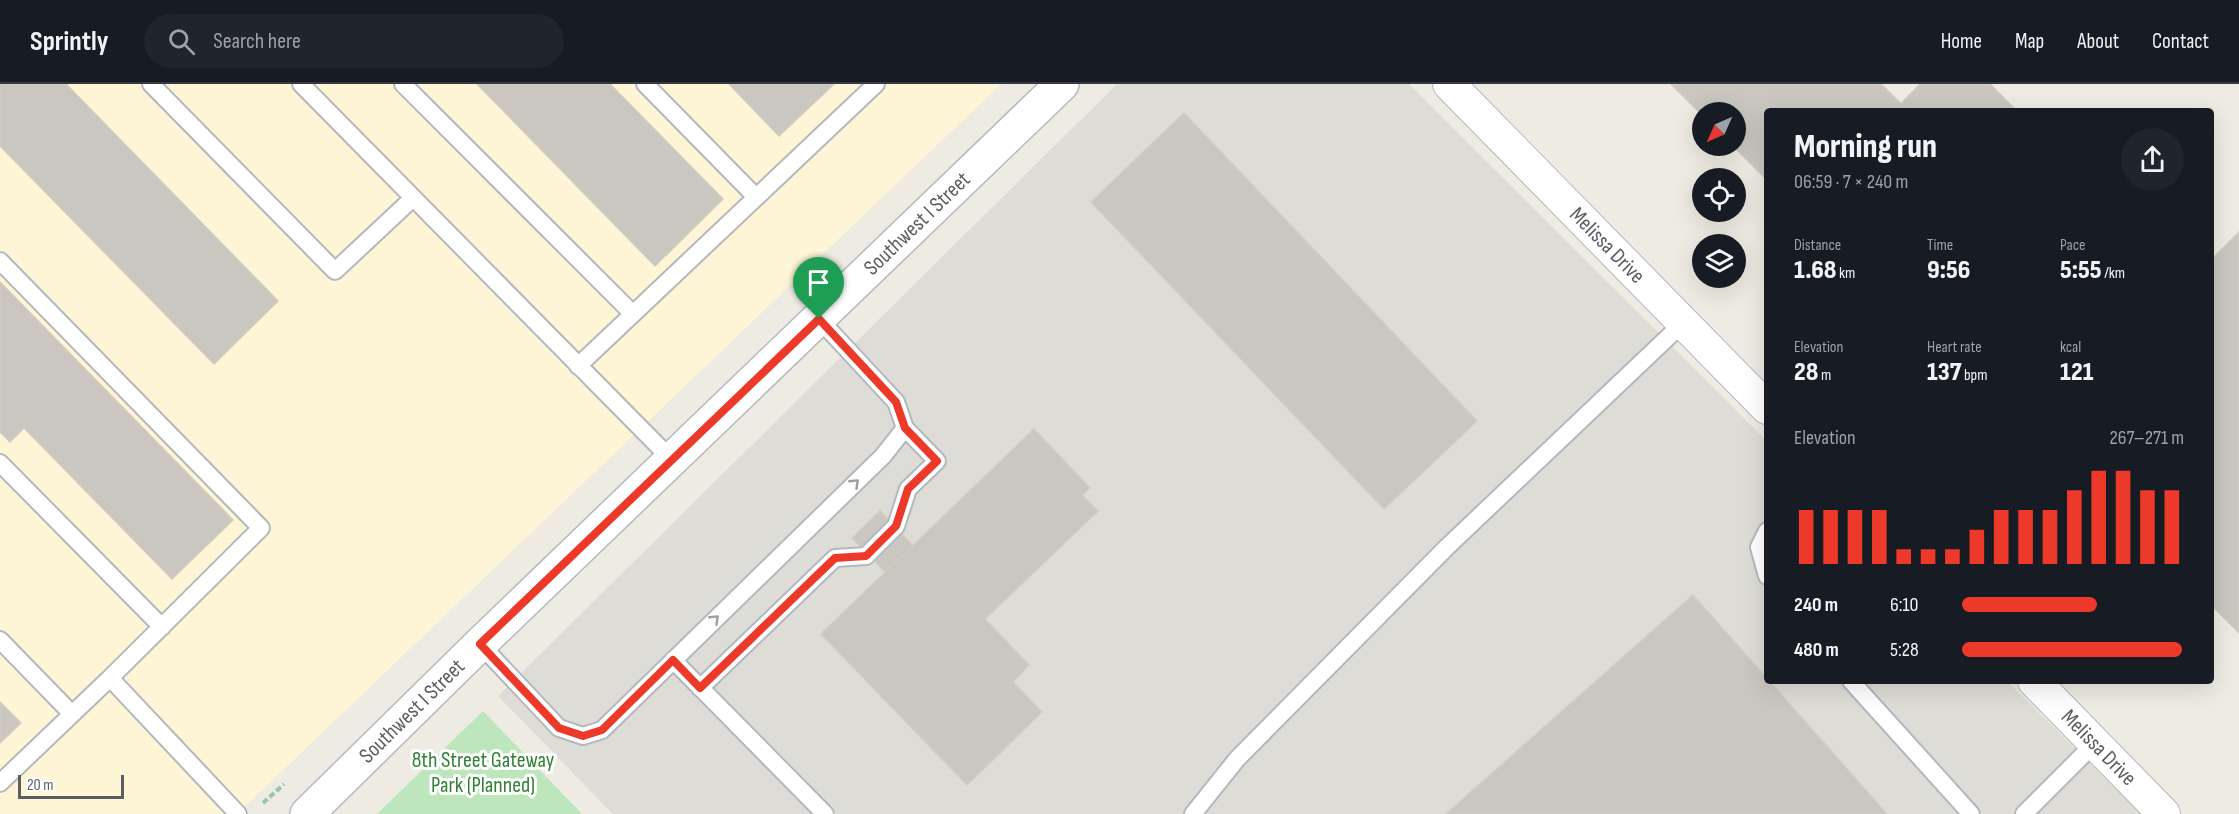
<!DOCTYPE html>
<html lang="en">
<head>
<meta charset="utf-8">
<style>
  body { margin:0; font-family:"Sofia Sans Condensed",sans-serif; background:#20242c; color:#f1f3f6; height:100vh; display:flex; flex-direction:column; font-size:22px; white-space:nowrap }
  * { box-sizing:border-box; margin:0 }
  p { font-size:20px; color:#9ea1a6 }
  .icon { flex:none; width:33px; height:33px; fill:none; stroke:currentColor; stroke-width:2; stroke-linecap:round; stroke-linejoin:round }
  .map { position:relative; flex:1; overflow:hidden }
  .details { position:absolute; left:1764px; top:24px; width:450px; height:576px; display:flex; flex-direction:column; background:#171b24; border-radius:6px; box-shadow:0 6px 24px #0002 }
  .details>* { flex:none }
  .needle { width:39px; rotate:225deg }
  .fabs { position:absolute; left:1692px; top:18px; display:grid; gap:12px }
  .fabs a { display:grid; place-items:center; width:54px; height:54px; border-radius:50%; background:#171b24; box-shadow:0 6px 24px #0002; font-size:30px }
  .scale { position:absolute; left:18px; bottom:15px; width:106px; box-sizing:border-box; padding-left:6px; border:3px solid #5a5e63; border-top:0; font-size:16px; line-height:21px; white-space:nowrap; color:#5a5e63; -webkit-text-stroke:4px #fff; paint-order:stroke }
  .pin { position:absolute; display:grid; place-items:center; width:51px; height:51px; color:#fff; margin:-62px -26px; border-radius:50% 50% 50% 0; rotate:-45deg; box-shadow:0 0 6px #0007 }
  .pin .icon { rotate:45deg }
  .round { display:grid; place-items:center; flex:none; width:63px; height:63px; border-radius:32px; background:#20242c }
  .overview { display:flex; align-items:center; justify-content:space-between; height:102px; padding:0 30px }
  h1 { font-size:33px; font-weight:800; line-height:45px }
  .figures { display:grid; grid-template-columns:repeat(3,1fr); gap:9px; height:102px; padding:6px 30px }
  .figures div { display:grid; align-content:center }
  .figures b { font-size:26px; font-weight:800 }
  .figures small { font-size:16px; font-weight:400 }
  .figures p { font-size:16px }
  .chart { height:168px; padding:12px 30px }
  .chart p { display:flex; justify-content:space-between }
  .chart svg { width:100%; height:108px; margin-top:6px; stroke:#ec3929; stroke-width:6 }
  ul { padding:0 30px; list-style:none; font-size:20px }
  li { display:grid; grid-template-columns:96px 72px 1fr; align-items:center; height:45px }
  li i { height:15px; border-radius:8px; background:#ec3929 }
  header { display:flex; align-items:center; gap:36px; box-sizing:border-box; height:84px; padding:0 30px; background:#171b24; border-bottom:2px solid #363941 }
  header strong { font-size:28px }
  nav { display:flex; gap:33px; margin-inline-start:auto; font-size:21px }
  .search { width:420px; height:54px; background:#20242c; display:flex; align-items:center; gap:15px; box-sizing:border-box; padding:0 21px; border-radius:33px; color:#9ea1a6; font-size:22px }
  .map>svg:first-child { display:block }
</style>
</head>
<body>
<header>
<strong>Sprintly</strong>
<div class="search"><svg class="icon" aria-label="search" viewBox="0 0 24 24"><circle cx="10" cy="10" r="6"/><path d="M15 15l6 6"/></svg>Search here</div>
<nav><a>Home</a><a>Map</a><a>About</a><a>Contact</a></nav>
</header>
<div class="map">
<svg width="2239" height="730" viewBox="0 0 2239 730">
  <rect width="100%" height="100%" fill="#edebe2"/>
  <path fill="#fef5d6" d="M0,0H1001L237,730H0Z"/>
  <path fill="#dedcd6" d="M1117,0H1409L1767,357V597H2007L2141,730H613L498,612Z"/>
  <path fill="#bde6bd" d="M483,627L582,730H377Z"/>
  <path fill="#cac7c1" stroke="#d2ccc0" stroke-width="1.5" d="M0,0H66L278,217L214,280L0,62Z
    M477,0H610L723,115L655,182Z
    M729,0H834L779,52Z
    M1671,0H1881L1901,20L1920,0H1990L2017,27H1767V96L1733,62H1736V28H1702V31Z
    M1184,29L1477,337L1384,425L1091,118Z
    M2239,148V549L2211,521V176Z
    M0,198L233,436L172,495L24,344L10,358L0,348Z
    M1034,345L1090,404L1082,411L1098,427L985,535L1029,581L1013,598L1042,628L967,701L821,550Z
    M880,427L913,462L885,488L852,454Z
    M1693,511L1887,730H1446Z
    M0,618L21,639L0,659Z"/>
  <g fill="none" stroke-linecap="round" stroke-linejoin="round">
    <defs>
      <path id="service" d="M151,0L335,187L413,114
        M301,0L673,377
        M403,0L633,230
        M645,0L756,113
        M0,177L261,444L110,594L238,730
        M578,282L876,0
        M0,379L162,543
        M1767,447L1759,463L1767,492
        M0,556L72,630
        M480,560L559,644L583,652L602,646L883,372L905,344
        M673,576L825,730
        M1851,597L1971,730
        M700,604L835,474L866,472L896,442L908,405L937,377L905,344L896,318L819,235
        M0,699L110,594
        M1193,730L1237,675L1447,463L1683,239
        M2024,730L2095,659"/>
      <g id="minor">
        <path id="s1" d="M1449,0L1767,324"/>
        <path id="s2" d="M2034,597L2164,730"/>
      </g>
      <g id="secondary">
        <path id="s3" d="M307,730L480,560L1062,0"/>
      </g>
    </defs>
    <use href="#service" stroke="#b4b8bd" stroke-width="20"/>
    <use href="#minor" stroke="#b4b8bd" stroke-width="34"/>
    <use href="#secondary" stroke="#b5b9bf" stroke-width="36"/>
    <path stroke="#96c7a4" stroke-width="4" stroke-dasharray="6 3" stroke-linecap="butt" d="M263,719L284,700"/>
    <use href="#service" stroke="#fff" stroke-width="16"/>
    <use href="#minor" stroke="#fff" stroke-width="32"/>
    <use href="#secondary" stroke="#fff" stroke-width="33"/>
  </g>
  <defs><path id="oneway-chevron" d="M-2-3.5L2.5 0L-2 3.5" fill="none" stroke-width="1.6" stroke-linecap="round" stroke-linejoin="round" transform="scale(1.5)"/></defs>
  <g stroke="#9c9ea1">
    <use href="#oneway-chevron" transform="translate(855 399) rotate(-44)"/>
    <use href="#oneway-chevron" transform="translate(715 535) rotate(-44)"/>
  </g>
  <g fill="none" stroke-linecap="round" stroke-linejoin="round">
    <defs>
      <path id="route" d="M819,235L896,318L905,344L937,377L908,405L896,442L866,472L835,474L700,604L673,576L602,646L583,652L559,644L480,560Z"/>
    </defs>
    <use href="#route" stroke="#fff" stroke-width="12"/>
    <use href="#route" stroke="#ec3929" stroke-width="8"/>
  </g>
  <g text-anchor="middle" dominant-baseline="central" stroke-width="6" stroke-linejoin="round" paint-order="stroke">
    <g font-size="22" fill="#5a5e63" stroke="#fff">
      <text stroke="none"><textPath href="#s3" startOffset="849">Southwest I Street</textPath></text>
      <text stroke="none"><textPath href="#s1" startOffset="226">Melissa Drive</textPath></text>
      <text stroke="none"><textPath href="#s3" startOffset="147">Southwest I Street</textPath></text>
      <text stroke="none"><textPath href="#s2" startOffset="93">Melissa Drive</textPath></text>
    </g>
    <g font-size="22" fill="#328236" stroke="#fff">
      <text x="483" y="676">8th Street Gateway<tspan x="483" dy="25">Park (Planned)</tspan></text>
    </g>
  </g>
</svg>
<div class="fabs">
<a><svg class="needle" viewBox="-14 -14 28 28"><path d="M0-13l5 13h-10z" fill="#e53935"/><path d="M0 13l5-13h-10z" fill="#9ea1a6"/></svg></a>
<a><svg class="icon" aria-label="locate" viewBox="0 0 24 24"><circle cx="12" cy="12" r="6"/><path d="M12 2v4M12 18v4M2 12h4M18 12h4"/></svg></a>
<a><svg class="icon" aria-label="layers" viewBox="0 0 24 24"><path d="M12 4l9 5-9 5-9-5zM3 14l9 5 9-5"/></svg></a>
</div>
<div class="scale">20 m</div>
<div class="pin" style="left:819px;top:235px;background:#1e9e55"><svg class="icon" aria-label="arrive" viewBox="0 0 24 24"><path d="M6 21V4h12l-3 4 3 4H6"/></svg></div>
<section class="details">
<div class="overview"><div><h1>Morning run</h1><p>06:59 · 7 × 240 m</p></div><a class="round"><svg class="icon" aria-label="share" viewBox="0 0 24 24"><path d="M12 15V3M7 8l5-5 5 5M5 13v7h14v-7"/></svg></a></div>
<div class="figures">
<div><p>Distance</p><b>1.68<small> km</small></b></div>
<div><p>Time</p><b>9:56</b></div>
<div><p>Pace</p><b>5:55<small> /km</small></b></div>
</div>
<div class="figures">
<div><p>Elevation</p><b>28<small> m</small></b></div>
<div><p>Heart rate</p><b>137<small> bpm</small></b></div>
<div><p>kcal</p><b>121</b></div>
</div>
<div class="chart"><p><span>Elevation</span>267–271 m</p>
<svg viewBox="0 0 160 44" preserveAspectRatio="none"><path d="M5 44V22M15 44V22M25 44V22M35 44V22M45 44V38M55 44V38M65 44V38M75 44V30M85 44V22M95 44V22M105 44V22M115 44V14M125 44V6M135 44V6M145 44V14M155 44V14"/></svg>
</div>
<ul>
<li><b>240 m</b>6:10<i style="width:61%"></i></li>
<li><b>480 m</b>5:28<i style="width:99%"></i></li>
</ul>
</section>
</div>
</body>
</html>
